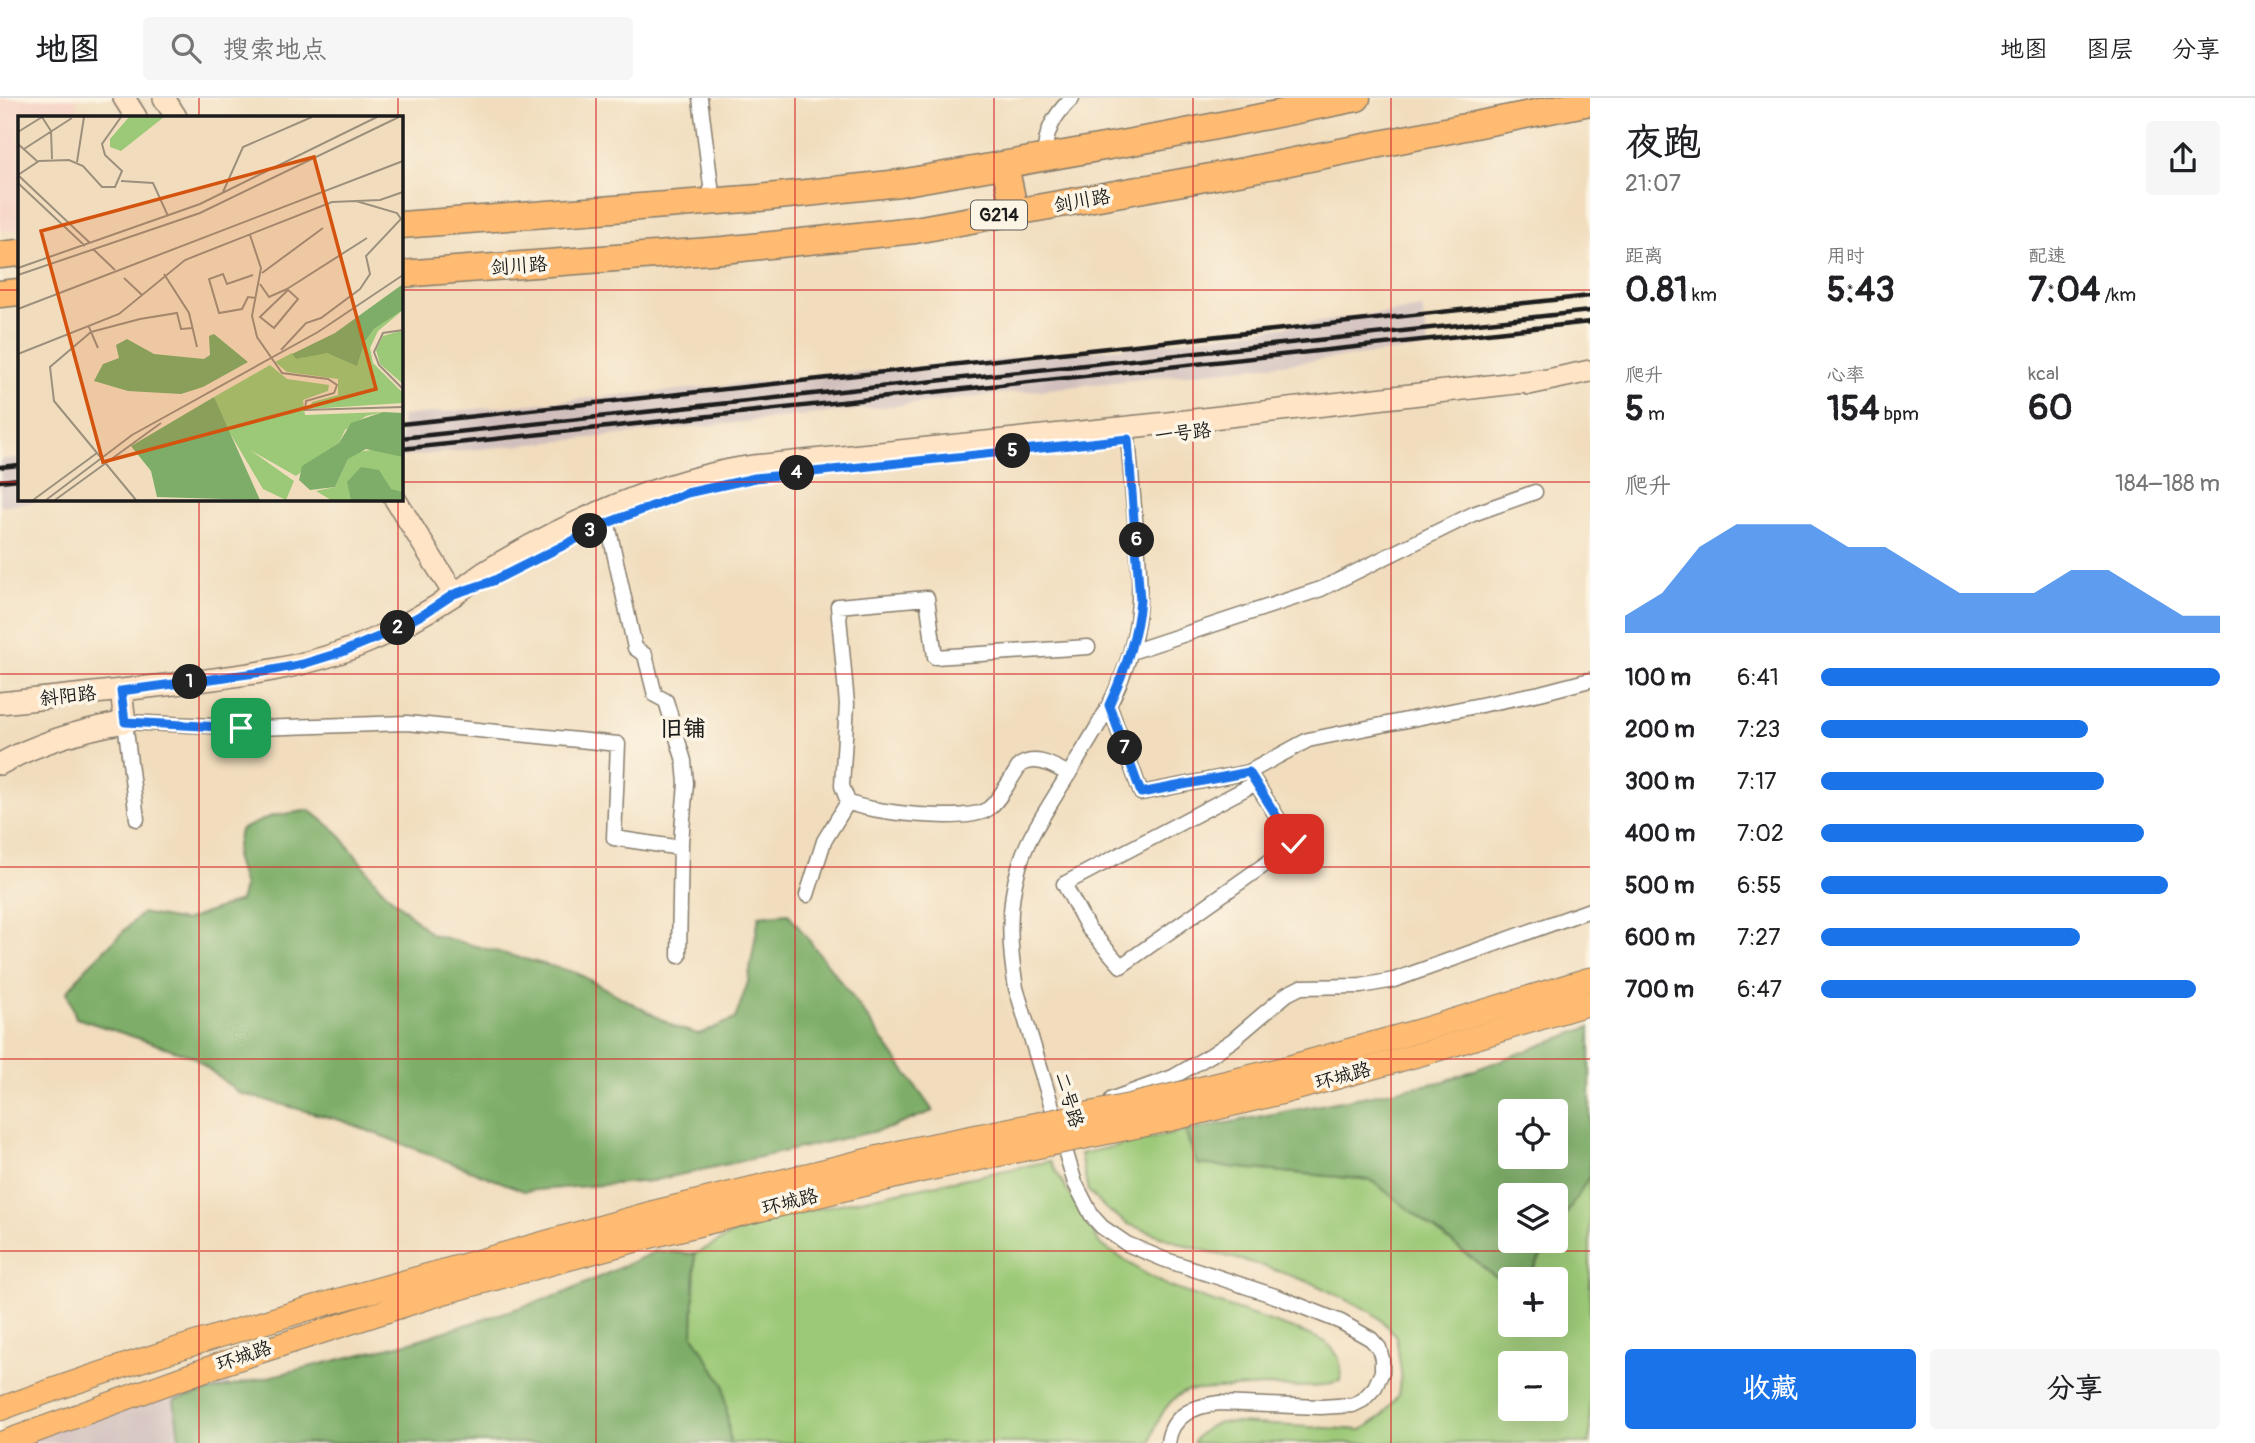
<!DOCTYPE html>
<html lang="zh">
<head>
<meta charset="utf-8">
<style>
  body { margin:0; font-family:Pangolin,"LXGW WenKai TC",sans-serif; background:#f6f6f6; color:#202124; height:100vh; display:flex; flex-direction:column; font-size:26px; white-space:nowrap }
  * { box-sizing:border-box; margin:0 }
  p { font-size:23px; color:#757577 }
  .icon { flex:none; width:38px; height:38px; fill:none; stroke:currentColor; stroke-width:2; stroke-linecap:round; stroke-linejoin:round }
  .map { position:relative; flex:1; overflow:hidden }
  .details { display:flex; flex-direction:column; background:#fff; width:665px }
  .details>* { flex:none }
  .controls { position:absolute; left:1498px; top:1001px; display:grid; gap:14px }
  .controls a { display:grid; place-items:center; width:70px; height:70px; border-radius:7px; background:#fff; box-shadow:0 7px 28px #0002; font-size:35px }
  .pin { position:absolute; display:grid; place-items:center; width:60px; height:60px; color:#fff; margin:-30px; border-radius:14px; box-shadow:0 4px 10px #0006 }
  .km { position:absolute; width:35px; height:35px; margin:-18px; border-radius:50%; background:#222; color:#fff; font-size:19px; line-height:35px; text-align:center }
  .round { display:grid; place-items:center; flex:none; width:74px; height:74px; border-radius:7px; background:#f6f6f6 }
  .headline { display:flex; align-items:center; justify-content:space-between; height:119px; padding:0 35px }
  h1 { font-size:38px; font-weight:700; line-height:52px }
  .stats { display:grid; grid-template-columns:repeat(3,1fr); gap:10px; height:119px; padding:7px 35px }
  .stats div { display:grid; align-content:center }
  .stats b { font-size:35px; font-weight:700 }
  .stats small { font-size:19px; font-weight:400 }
  .stats p { font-size:19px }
  .chart { height:196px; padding:14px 35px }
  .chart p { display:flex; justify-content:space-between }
  .chart svg { width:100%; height:126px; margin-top:7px; fill:#1a73e8; opacity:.7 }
  .cta { display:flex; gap:14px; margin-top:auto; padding:14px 35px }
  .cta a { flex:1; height:80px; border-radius:7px; background:#1a73e8; color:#fff; font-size:28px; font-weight:700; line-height:80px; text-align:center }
  .cta a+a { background:#f6f6f6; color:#202124 }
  ul { padding:0 35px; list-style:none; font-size:23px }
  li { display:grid; grid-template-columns:112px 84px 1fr; align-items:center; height:52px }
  li i { height:18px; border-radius:9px; background:#1a73e8 }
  header { display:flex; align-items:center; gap:42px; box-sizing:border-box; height:98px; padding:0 35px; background:#fff; border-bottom:2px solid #e0e0e0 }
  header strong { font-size:33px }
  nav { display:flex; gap:38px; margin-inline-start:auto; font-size:24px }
  .search { width:490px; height:63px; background:#f6f6f6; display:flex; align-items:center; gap:18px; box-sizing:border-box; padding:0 24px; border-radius:7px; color:#757577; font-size:26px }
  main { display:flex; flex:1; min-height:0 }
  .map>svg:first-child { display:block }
</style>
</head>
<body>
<header>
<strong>地图</strong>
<div class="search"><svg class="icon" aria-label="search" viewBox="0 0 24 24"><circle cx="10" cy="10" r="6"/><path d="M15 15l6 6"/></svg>搜索地点</div>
<nav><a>地图</a><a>图层</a><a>分享</a></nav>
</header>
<main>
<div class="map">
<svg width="1590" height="1345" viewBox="0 0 1590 1345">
  <rect width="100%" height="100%" fill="#fcf5e5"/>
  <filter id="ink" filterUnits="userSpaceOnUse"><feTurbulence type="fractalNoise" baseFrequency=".0143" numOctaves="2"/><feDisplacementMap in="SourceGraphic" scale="14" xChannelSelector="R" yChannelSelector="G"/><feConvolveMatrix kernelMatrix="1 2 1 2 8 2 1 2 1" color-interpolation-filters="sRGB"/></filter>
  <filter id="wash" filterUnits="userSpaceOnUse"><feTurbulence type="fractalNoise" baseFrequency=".00686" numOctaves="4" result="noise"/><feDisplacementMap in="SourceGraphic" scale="28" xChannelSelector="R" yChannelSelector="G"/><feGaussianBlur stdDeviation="1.57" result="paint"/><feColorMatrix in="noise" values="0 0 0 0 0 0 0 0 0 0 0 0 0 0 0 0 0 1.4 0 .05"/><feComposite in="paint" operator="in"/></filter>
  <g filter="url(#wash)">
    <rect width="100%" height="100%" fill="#f1ddbd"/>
    <path fill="#f6d2c3" d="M0,0H75L77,3V19H19V132L0,133Z"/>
    <path fill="#d1bfbd" d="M1422,210L1429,250L669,332L401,359V318L1131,249Z
      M19,360V401H59L0,408V362Z
      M227,1270L235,1345H0Z"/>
    <path fill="#9cc977" stroke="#5c724a" stroke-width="2" fill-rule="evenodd" d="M1185,1033L1197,1066L1371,1082L1510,1190V1227H1556V1181H1527L1550,1143H1556V1133L1590,1077V1345H1193C1199,1334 1208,1328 1220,1324L1362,1332L1382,1318L1398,1297L1401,1274L1396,1238L1379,1220L1368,1212L1312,1185L1260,1167L1188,1148L1128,1126L1106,1111L1088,1093L1080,1056ZM1510,1265H1556V1311H1510Z
      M1050,1063L1100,1146L1144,1175L1170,1189L1302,1234L1324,1243L1333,1251L1339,1260L1341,1272L1340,1283L1315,1289L1265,1288L1186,1293C1165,1303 1156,1323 1151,1345H730L724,1287L693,1237L695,1156L757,1123Z"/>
    <path fill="#7dad68" stroke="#4c6442" stroke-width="2" fill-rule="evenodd" d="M310,712L338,735L380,789L431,836L577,875L677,930L699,936L735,921L748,884L759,818L788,815L852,898L933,1013L890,1030L652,1083L524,1093L343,1023L239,995L192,958L76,920L67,894L86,870L142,815L184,823L240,803L244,789L235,758L240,732L272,718Z
      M1590,929V1077L1556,1133V1097H1510V1143H1550L1527,1181H1510V1190L1371,1082L1197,1066L1185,1033L1445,983ZM1510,1013H1556V1059H1510Z
      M656,1153L695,1156L693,1237L724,1287L730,1345H180L174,1302L411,1244L562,1196Z"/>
  </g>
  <g filter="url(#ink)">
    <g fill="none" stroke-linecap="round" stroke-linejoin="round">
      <defs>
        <path id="street" d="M700,0L713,104
          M1045,60C1044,35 1054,17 1072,0
          M1127,330C1130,360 1132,390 1135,420C1139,465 1144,508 1131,552C1117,604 1083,652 1055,698C1041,721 1026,743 1019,769C1007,809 1009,849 1016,890L1075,1085L1092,1118L1102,1129L1127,1146L1163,1161L1278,1199L1341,1224L1371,1241L1379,1250L1382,1261V1274L1375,1289L1363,1302L1353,1307L1321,1309L1219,1305C1195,1308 1171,1317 1168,1345
          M605,413L635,550L645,557L655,597L666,603L684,663L686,685L681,744L679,858
          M1131,554L1321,491L1473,416L1535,394
          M1109,607L1141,695L1249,674L1294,746L1121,868L1088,830L1064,786L1256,685
          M1249,674L1308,642L1540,595L1590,582
          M1069,676C1053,668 1037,657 1020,667C1012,679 999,703 988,711C969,725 869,715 848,704L842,688L847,606L838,508L927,500L935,559L1088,549
          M137,721L125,624L257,630L407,625L618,646L614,740L681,750
          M807,797L824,743L848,704
          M1112,1001L1173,979L1211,957L1233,942L1287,896L1301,889L1361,888L1394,882L1590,812"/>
        <path id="secondary" d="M124,0L136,19
          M164,0L176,19
          M1529,286L1590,273
          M395,401L454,496
          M0,605C58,599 116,593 174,586C241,578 308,570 370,543C400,530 428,514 454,497C466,489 476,479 488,472C567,424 663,381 754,368L1168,325L1542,282
          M0,666C40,644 80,632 125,624L121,593"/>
        <path id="primary" d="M1282,971L1425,931L1590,881
          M1288,993L1432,953L1590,905
          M218,1267L442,1195L656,1137
          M0,1311C105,1272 211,1240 318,1208C429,1176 540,1145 651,1115"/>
        <path id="highway" d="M1005,67L1015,115
          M401,127L759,100L900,85L1166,38L1357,0
          M0,157L19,155
          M401,176L723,152L915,132L1244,73L1590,4
          M0,196L19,194"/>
      </defs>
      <use href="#street" stroke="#867c6c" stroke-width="17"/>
      <use href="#secondary" stroke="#867c6c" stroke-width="24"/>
      <use href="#primary" stroke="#867c6c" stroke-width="25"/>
      <use href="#highway" stroke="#867c6c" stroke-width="29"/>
      <use href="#street" stroke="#fff" stroke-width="14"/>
      <use href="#secondary" stroke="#ffe4c6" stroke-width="21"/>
      <use href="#primary" stroke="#febb71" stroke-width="23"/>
      <use href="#highway" stroke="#febb71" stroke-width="26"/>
      <path stroke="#1c1c1c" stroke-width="4.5" d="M401,326L1590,198
        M401,340L1590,213
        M401,351L1590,224
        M0,369L19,367
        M0,383L19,381"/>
      <defs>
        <path id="primary-bridge" d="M651,1115L913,1051L1132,1007L1282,971
          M656,1137L919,1073L1163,1023L1288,993
          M2,1345L218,1267"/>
      </defs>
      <use href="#primary-bridge" stroke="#867c6c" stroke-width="25" stroke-linecap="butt"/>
      <use href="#primary-bridge" stroke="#febb71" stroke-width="23"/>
    </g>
  </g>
  <g fill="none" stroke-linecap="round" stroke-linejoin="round" filter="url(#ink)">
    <defs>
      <path id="route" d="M241,630L125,624L121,593L263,574L303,566L342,554L388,535L425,515L454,496L493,483L610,424L687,395L755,380L1128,341L1140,502C1137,539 1125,573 1109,607L1141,695L1249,674L1294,746"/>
    </defs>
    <use href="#route" stroke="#fff" stroke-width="14"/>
    <use href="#route" stroke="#1a73e8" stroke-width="9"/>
  </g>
  <path fill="none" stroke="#d62828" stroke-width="2" stroke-opacity="0.55" d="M199,0V19M398,0V19M596,0V1345M795,0V1345M994,0V1345M1193,0V1345M1391,0V1345M0,192H19M401,192H1590M0,384H19M401,384H1590M199,401V1345M398,401V1345M0,576H1590M0,769H1590M0,961H1590M0,1153H1590"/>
  <g text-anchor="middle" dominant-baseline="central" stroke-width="7" stroke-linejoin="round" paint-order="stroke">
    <rect fill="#fcf5e5" stroke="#5f5d58" stroke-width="2" x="971" y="102.5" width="56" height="29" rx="5"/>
    <g font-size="18" font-weight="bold" fill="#1c1c1c">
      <text x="999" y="117">G214</text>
    </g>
    <g font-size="19" fill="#1c1c1c" stroke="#fcf5e5">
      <text transform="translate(1082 103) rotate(-10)">剑川路</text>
      <text transform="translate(519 168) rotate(-4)">剑川路</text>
      <text transform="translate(1183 335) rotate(-6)">一号路</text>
      <text transform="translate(68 598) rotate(-6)">斜阳路</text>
      <text transform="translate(1343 978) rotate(-15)">环城路</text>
      <text transform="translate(1069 1002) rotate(73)">二号路</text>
      <text transform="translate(790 1104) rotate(-14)">环城路</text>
      <text transform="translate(244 1258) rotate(-19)">环城路</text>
    </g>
    <g font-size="23" font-weight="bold" fill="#1c1c1c" stroke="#fcf5e5">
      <text x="683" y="630">旧铺</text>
    </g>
  </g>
  <g transform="translate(18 18)">
    <rect width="385" height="385" fill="#f1ddbd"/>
    <path d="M111,1H146L103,35L92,31V23ZM385,194L360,215L352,232L355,247L385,277V287L291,293L294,286L320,279V263L269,256L257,246L274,237L278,243L346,227L356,213ZM382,215L385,216V268L362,248L358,234L365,220ZM252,249L269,263L311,269L310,275L285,284L287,299L365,296L348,300L327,314L321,327L278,360L232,334L276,365L268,384L245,373L199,295L196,281ZM361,333L385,341V384H313L298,375L317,371L330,343L339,336Z" fill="#9cc977"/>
    <path d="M385,168V194L356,213L346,227L339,250L309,237L278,243L274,238L317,217ZM196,218L230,246L185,271L163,278L110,275L76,265L85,248L101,242L98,229L109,223L136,238L186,243L192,239L191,220ZM196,281L242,384L139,381L133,355L113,330ZM365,296L385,297V341L348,333L330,343L317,371L292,374L281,364L284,350L321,327L333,307ZM343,351L361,354L373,373L385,376V383L333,384L329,366Z" fill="#7dad68"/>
    <path fill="none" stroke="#9c907d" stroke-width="2" d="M24,1L33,15L34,43M0,16L24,1M0,28L19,45M6,33L54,2M59,46L66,1M0,59L21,45L51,44L65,50L84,71H97L104,55L87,39L84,28L103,1M0,59L72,127M103,65L135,67L150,100M0,67L67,130M205,76L225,31L294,1M232,119L243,152L234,200L239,221L264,257L310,263L319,269L316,277L288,285L287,294L385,291M75,133L97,154M0,152L182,88L359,1M244,157L305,112M146,158L171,197L179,231M0,159L182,97L381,1M235,159L209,168L205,158L191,163L201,197L224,193L230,181L238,182M106,162L124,179M242,168L251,181L269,173L280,183L256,212L242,201L270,174M269,173L349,122M0,193L385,45M71,211L73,216L32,251L36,285L118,384M385,214L365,217L356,236L361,249L385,273M80,232L73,216L122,203L159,197L163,213L175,212M263,234L288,207L303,202L342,173L352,158L348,140L383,103L379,97L338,85M0,238L101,198L167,144L314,86L362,84L385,76M15,384L79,337M28,384L114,319L300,216L385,159M37,384L143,307"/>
    <path fill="#d4530e" fill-opacity="0.15" stroke="#d4530e" stroke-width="3.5" d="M296,41L358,273L85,346L23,115Z"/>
    <rect width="385" height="385" fill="none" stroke="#1c1c1c" stroke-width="3.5"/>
  </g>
</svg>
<div class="controls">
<a><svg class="icon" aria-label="locate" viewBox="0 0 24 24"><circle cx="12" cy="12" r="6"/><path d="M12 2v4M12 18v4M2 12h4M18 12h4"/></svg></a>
<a><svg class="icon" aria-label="layers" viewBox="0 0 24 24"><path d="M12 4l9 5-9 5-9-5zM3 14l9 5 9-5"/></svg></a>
<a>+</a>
<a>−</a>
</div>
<div class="pin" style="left:241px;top:630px;background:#1e9e55"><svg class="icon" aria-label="arrive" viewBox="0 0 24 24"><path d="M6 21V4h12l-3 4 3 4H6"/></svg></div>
<div class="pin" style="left:1294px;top:746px;background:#d93025"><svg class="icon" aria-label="check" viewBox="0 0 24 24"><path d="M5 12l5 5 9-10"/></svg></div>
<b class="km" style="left:190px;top:584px">1</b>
<b class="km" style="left:398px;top:530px">2</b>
<b class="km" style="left:590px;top:433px">3</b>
<b class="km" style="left:797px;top:375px">4</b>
<b class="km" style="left:1013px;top:353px">5</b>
<b class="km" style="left:1137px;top:442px">6</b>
<b class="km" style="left:1125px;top:650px">7</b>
</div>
<section class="details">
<div class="headline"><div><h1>夜跑</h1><p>21:07</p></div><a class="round"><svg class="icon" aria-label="share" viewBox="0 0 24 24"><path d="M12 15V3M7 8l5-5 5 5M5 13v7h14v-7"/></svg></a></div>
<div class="stats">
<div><p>距离</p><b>0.81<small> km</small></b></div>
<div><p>用时</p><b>5:43</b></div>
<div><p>配速</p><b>7:04<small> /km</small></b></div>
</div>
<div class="stats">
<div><p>爬升</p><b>5<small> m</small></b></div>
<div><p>心率</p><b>154<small> bpm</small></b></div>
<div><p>kcal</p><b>60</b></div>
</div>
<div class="chart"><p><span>爬升</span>184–188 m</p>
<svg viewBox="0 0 160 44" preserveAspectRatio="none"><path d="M0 44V38L10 30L20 14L30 6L40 6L50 6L60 14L70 14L80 22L90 30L100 30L110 30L120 22L130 22L140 30L150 38L160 38V44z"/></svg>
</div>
<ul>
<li><b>100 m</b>6:41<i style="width:100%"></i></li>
<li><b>200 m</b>7:23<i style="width:67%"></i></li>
<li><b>300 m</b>7:17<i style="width:71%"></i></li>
<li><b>400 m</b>7:02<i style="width:81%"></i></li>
<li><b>500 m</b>6:55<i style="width:87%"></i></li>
<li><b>600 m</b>7:27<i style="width:65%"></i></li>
<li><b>700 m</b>6:47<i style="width:94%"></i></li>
</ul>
<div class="cta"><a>收藏</a><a>分享</a></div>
</section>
</main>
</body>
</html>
